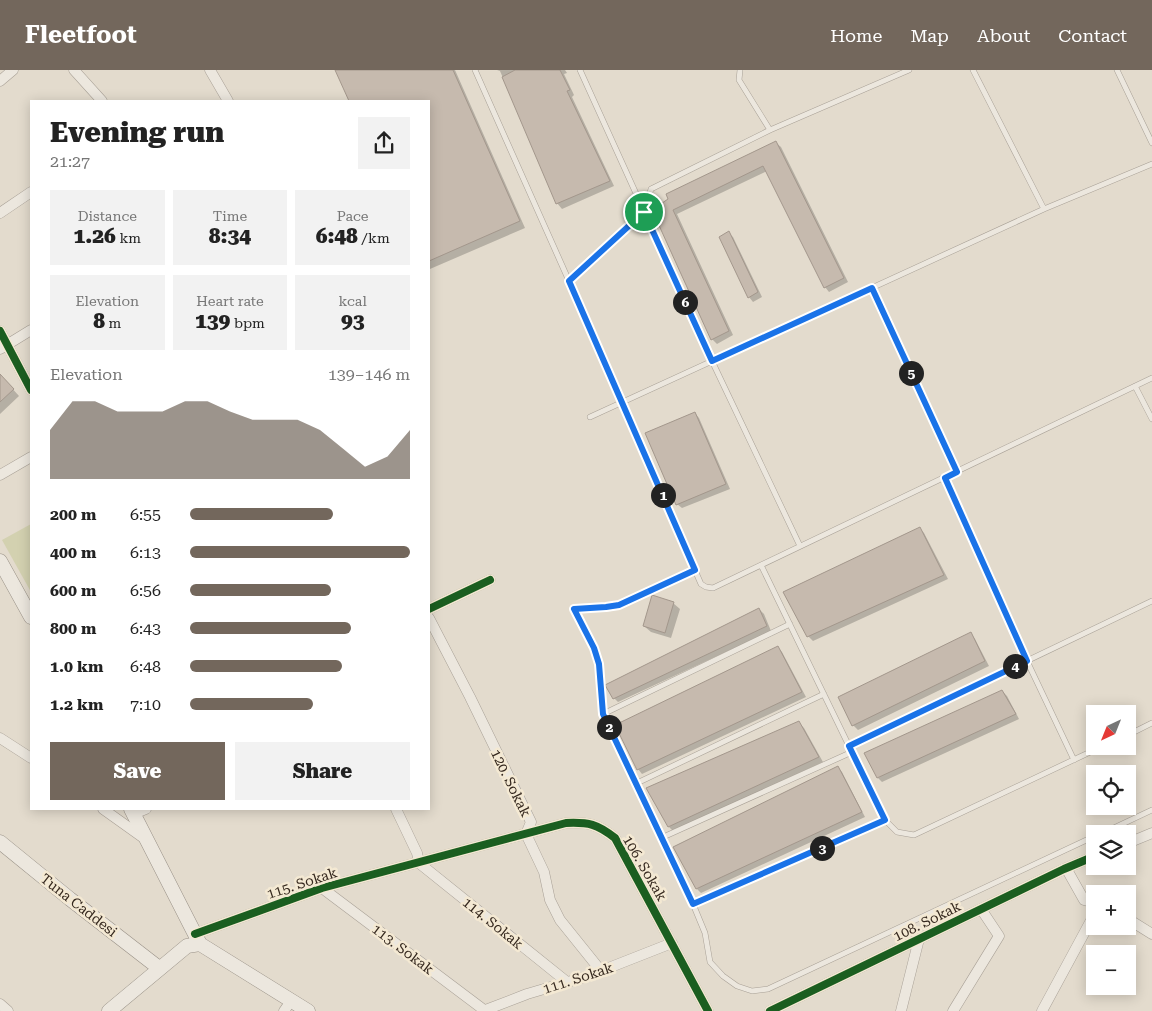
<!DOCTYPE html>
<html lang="en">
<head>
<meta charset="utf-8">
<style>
  body { margin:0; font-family:"Roboto Serif",serif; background:#f2f2f2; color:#222; height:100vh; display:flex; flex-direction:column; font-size:19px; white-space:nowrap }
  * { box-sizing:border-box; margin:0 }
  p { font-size:16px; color:#767676 }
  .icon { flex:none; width:28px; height:28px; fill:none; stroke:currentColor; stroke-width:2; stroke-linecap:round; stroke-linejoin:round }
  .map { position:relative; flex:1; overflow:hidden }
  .panel { position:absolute; left:30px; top:30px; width:400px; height:710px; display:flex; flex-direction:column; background:#fff; border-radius:0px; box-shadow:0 2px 12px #0003 }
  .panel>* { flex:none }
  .needle { width:32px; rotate:223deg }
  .tools { position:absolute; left:1086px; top:635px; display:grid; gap:10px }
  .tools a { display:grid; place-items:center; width:50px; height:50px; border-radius:0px; background:#fff; box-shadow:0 2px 12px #0003; font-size:25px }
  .pin { position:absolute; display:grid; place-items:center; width:42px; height:42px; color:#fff; margin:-21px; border:2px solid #fff; border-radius:50%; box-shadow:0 1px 5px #0007 }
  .km { position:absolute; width:25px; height:25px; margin:-12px; border-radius:50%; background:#222; color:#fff; font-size:14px; line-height:25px; text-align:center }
  .round { display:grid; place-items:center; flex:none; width:52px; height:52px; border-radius:0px; background:#f2f2f2 }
  .summary { display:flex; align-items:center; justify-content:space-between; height:85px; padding:0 20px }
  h1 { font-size:28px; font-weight:800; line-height:38px }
  .metrics { display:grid; grid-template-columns:repeat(3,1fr); gap:8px; height:85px; padding:5px 20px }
  .metrics div { display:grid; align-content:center; border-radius:0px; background:#f2f2f2; text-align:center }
  .metrics b { font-size:21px; font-weight:800 }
  .metrics small { font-size:14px; font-weight:400 }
  .metrics p { font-size:14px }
  .chart { height:140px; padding:10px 20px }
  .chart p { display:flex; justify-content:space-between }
  .chart svg { width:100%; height:90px; margin-top:5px; fill:#73675c; opacity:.7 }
  .button { display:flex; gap:10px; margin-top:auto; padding:10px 20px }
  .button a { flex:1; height:58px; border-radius:0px; background:#73675c; color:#fff; font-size:20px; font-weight:800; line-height:58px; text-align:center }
  .button a+a { background:#f2f2f2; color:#222 }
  ul { padding:0 20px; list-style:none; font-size:16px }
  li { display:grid; grid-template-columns:80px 60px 1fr; align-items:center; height:38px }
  li i { height:12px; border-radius:6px; background:#73675c }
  header { display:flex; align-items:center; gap:30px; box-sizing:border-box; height:70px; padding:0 25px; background:#73675c; color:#fff }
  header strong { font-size:24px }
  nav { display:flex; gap:28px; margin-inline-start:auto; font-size:18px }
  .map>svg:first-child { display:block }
</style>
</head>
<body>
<header>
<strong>Fleetfoot</strong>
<nav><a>Home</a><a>Map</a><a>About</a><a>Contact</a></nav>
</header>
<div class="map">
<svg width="1152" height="941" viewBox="0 0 1152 941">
  <rect width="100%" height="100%" fill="#e3dbcd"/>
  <path fill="#d3d1b0" d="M31,454V522L2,470Z"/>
  <path fill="#0003" d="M336,0H455L525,158L430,199L429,197V31H351Z
    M497,0H565L567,3L564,4L574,25L572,27L614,116L562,139L557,133L500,1Z
    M776,73L781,77L848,212L829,222L825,217L767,101L677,144L733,265L717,274L712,269L654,140Z
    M728,163L733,167L762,227L753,232L749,227Z
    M0,305L19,326L0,344Z
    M695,343L699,348L730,419L682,438L677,434Z
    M920,459L924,463L948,509L813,571L808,566Z
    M673,533L680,539L671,568L651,562L644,556Z
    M759,539L764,544L771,561L618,632L614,628Z
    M971,564L975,569L989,596L858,660L853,655Z
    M778,578L782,582L806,627L642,704L638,699Z
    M1002,621L1007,626L1019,649L882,712L878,708Z
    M799,653L804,658L823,692L673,761L669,757Z
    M838,698L842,702L865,747L701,823L697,819Z"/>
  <path fill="#c6baae" stroke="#a3978c" d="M335,0H453L520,151L429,191V31H349Z
    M515,0H560L570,20L567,21L610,111L556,134L502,7Z
    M776,71L844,208L824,218L763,96L673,140L729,261L711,270L652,140L668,129L666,124Z
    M729,161L758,222L748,228L719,167Z
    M0,304L14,319L0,332Z
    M695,342L726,414L676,435L645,363Z
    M920,457L944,505L807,567L783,522Z
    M652,525L674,532L665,563L643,556Z
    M759,538L767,556L613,629L605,615Z
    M971,562L985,591L852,656L838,627Z
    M778,576L802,622L637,700L615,655Z
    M1002,620L1016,644L877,708L864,683Z
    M799,651L819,687L668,757L646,718Z
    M838,696L862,742L696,819L673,777Z"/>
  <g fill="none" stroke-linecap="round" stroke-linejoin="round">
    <defs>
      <path id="service" d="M475,0L569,211
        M580,0L712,291L800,476
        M740,0L739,10L770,60
        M909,0L770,60L651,119L644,142L569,211L701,514L706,517L713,518L1152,308
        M973,0L1044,139
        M1117,0L1152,73
        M872,218L957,402
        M1135,316L1152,349
        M590,347L1044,139L1152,94
        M945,407L1027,591L1074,690
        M695,500L619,535L606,537L574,539L593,578L599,595L603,644L693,834L885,750L761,495
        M603,644L790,554
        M1128,665L1152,653
        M849,676L1152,531
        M635,714L824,624
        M885,750L897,762L914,765L1103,676
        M1101,764L1152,740
        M661,768L852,682
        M693,834L705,863L710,892L723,906L737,916L752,921L768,919L1095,766"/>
      <path id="minor" d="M74,0L102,31
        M210,0L228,31
        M0,11L13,0
        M0,143L31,122
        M0,261L31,320
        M0,279L31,260
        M0,405L31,387
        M429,539L490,510
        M429,548L470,627L531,752L526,764L544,802L550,830L560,850L601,901
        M0,668L31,688
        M103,739L145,769
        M396,739L417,783L419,793
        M134,744L146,739
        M1128,773L1152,763
        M419,793L567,912
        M1066,798L1084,830L1095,833
        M322,818L484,940
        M1128,849L1152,864
        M195,864L322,818L566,753C589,752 597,754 615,768L708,941
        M0,934L8,941
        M284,941L291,931
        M483,941L527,924L588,906L672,873
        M770,941L1064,799L1095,786
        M901,941L919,869
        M953,941L999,866L981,839
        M1042,941L1095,843"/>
      <path id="secondary" d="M0,491L31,547
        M131,739L200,874L308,941
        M0,772L70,829L159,898
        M109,941L187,876L200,874"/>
    </defs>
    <use href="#service" stroke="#a8a096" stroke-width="6"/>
    <use href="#minor" stroke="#a8a096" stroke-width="11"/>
    <use href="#secondary" stroke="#989086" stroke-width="15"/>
    <use href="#service" stroke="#ece7de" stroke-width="5"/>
    <use href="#minor" stroke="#ece7de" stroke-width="10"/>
    <use href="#secondary" stroke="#ece7de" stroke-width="14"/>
    <defs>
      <path id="cycleway" d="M0,261L31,320
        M429,539L490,510
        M195,864L322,818L566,753C589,752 597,754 615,768L708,941
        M770,941L1064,799L1095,786"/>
    </defs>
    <use href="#cycleway" stroke="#f4e9d3" stroke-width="11"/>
    <use href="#cycleway" stroke="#1b5e20" stroke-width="8"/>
  </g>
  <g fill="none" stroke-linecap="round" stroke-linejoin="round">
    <defs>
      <path id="route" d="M644,142L712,291L872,218L957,402L945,408L1027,591L849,676L885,750L693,834L603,644L599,594L594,578L574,539L606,537L619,535L695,500L569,211Z"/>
    </defs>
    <use href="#route" stroke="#fff" stroke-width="10"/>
    <use href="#route" stroke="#1a73e8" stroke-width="6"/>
  </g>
  <g text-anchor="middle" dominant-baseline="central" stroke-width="5" stroke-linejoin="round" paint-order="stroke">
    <g font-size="14" fill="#36291f" stroke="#f4e9d3">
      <text transform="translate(511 713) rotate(64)">120. Sokak</text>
      <text transform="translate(645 798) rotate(60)">106. Sokak</text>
      <text transform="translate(302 813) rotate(-18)">115. Sokak</text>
      <text transform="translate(79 835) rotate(38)">Tuna Caddesi</text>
      <text transform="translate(927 851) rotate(-26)">108. Sokak</text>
      <text transform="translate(493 853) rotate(39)">114. Sokak</text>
      <text transform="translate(403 879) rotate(37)">113. Sokak</text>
      <text transform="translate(578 908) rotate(-18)">111. Sokak</text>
    </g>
  </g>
</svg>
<div class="tools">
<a><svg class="needle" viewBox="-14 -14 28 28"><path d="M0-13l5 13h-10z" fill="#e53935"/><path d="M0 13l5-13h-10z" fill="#767676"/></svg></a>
<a><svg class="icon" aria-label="locate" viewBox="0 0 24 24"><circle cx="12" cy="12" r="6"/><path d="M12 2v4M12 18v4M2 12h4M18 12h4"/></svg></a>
<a><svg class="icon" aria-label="layers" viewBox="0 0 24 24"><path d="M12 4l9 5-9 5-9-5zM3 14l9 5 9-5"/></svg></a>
<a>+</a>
<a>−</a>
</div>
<div class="pin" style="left:644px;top:142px;background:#1e9e55"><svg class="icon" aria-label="arrive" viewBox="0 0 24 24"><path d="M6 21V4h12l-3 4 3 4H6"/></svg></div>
<b class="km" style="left:663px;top:425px">1</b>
<b class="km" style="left:609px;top:657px">2</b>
<b class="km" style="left:822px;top:778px">3</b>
<b class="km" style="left:1015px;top:596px">4</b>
<b class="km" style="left:911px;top:303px">5</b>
<b class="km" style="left:685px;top:232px">6</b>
<section class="panel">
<div class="summary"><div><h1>Evening run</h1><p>21:27</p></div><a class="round"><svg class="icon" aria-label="share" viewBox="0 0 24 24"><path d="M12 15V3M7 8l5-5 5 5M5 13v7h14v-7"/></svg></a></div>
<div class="metrics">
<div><p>Distance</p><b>1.26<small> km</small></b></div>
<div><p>Time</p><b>8:34</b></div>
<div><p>Pace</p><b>6:48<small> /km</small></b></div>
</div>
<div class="metrics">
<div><p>Elevation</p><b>8<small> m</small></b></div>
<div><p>Heart rate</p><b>139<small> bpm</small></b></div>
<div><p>kcal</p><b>93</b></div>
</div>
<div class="chart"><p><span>Elevation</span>139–146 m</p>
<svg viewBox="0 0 160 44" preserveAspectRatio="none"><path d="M0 44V20L10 6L20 6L30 11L40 11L50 11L60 6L70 6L80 11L90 15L100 15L110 15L120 20L130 29L140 38L150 33L160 20V44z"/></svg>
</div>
<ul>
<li><b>200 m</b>6:55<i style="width:65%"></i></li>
<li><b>400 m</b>6:13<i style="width:100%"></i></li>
<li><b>600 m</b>6:56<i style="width:64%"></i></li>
<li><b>800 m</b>6:43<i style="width:73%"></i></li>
<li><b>1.0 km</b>6:48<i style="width:69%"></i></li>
<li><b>1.2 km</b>7:10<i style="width:56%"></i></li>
</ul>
<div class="button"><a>Save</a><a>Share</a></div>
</section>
</div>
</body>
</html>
